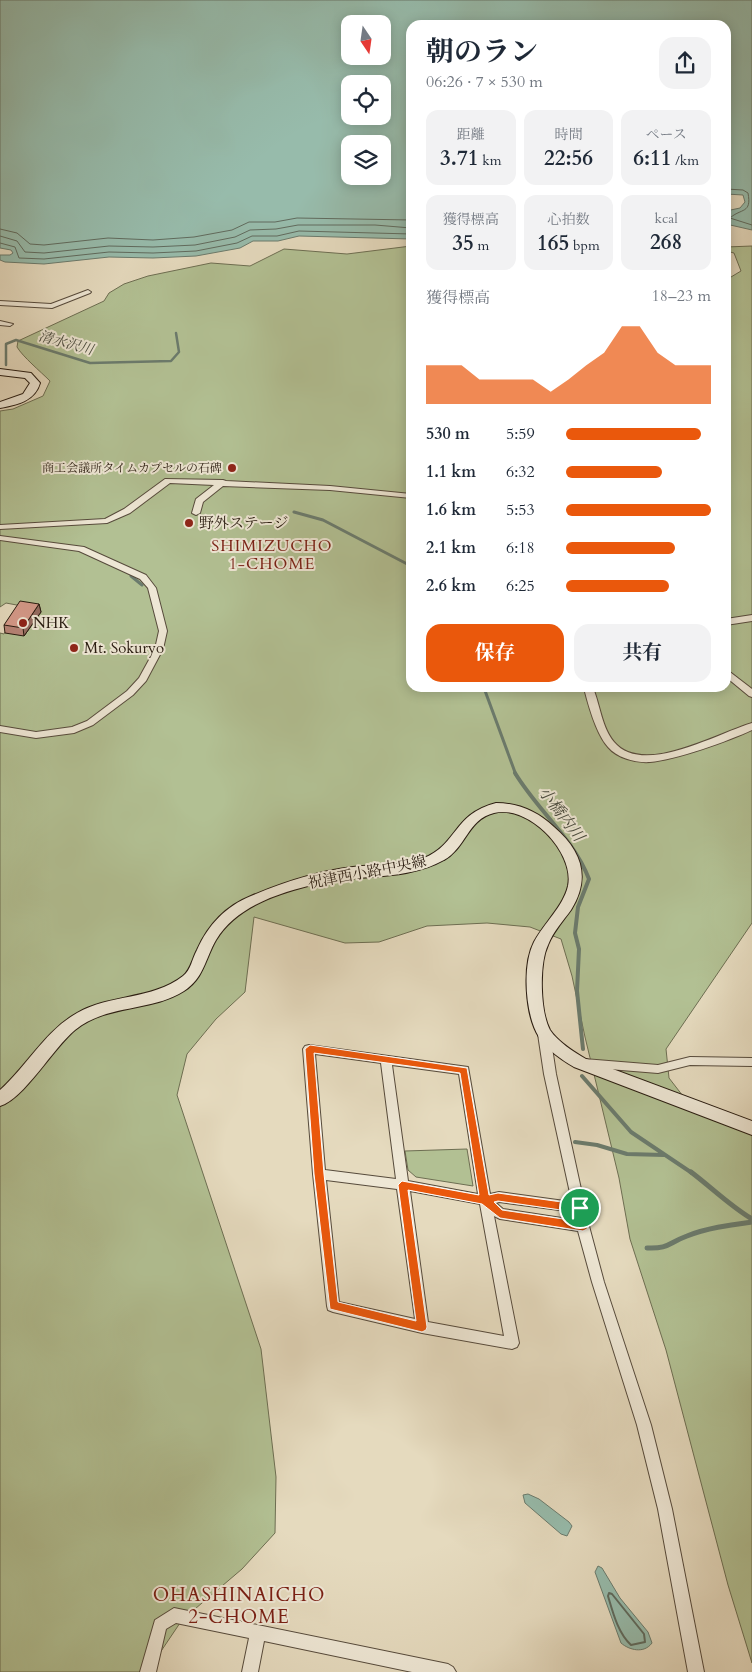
<!DOCTYPE html>
<html lang="ja">
<head>
<meta charset="utf-8">
<style>
  body { margin:0; font-family:Cardo,"Noto Serif JP",serif; background:#f2f2f3; color:#1f2937; height:100vh; display:flex; flex-direction:column; font-size:19px; white-space:nowrap }
  * { box-sizing:border-box; margin:0 }
  p { font-size:16px; color:#747a83 }
  .icon { flex:none; width:28px; height:28px; fill:none; stroke:currentColor; stroke-width:2; stroke-linecap:round; stroke-linejoin:round }
  .map { position:relative; flex:1; overflow:hidden }
  .sheet { position:absolute; left:406px; top:20px; width:325px; height:672px; display:flex; flex-direction:column; background:#fff; border-radius:15px; box-shadow:0 2px 12px #0003 }
  .sheet>* { flex:none }
  .needle { width:32px; rotate:167deg }
  .controls { position:absolute; left:341px; top:15px; display:grid; gap:10px }
  .controls a { display:grid; place-items:center; width:50px; height:50px; border-radius:10px; background:#fff; box-shadow:0 2px 12px #0003; font-size:25px }
  .pin { position:absolute; display:grid; place-items:center; width:42px; height:42px; color:#fff; margin:-21px; border:2px solid #fff; border-radius:50%; box-shadow:0 1px 5px #0007 }
  .round { display:grid; place-items:center; flex:none; width:52px; height:52px; border-radius:15px; background:#f2f2f3 }
  .overview { display:flex; align-items:center; justify-content:space-between; height:85px; padding:0 20px }
  h1 { font-size:28px; font-weight:700; line-height:38px }
  .figures { display:grid; grid-template-columns:repeat(3,1fr); gap:8px; height:85px; padding:5px 20px }
  .figures div { display:grid; align-content:center; border-radius:12px; background:#f2f2f3; text-align:center }
  .figures b { font-size:21px; font-weight:700 }
  .figures small { font-size:14px; font-weight:400 }
  .figures p { font-size:14px }
  .chart { height:140px; padding:10px 20px }
  .chart p { display:flex; justify-content:space-between }
  .chart svg { width:100%; height:90px; margin-top:5px; fill:#ea580c; opacity:.7 }
  .primary-button { display:flex; gap:10px; margin-top:auto; padding:10px 20px }
  .primary-button a { flex:1; height:58px; border-radius:15px; background:#ea580c; color:#fff; font-size:20px; font-weight:700; line-height:58px; text-align:center }
  .primary-button a+a { background:#f2f2f3; color:#1f2937 }
  ul { padding:0 20px; list-style:none; font-size:16px }
  li { display:grid; grid-template-columns:80px 60px 1fr; align-items:center; height:38px }
  li i { height:12px; border-radius:6px; background:#ea580c }
  .map>svg:first-child { display:block }
</style>
</head>
<body>
<div class="map">
<svg width="752" height="1672" viewBox="0 0 752 1672">
  <rect width="100%" height="100%" fill="#e5dabe"/>
  <filter id="stains"><feTurbulence type="fractalNoise" baseFrequency=".004" numOctaves="4"/><feColorMatrix values="0 0 0 0 .2 0 0 0 0 .09 0 0 0 0 .02 0 0 0 .5 -.17"/></filter>
  <radialGradient id="worn" r=".72"><stop offset=".6" stop-color="#630" stop-opacity="0"/><stop offset="1" stop-color="#630" stop-opacity=".3"/></radialGradient>
  <path fill="#b2c093" stroke="#6d6e52" d="M411,246V688H726V280L741,271L734,253L726,251V247L752,246V923L666,1049L669,1078L693,1109L752,1134V1663L728,1585L666,1350L630,1239L619,1178L585,1037L572,976L561,939L530,927L487,923L427,926L379,942L345,943L254,917L245,992L216,1019L187,1054L177,1095L261,1349L276,1477L275,1533L242,1569L182,1620L147,1672H0V633L4,634L22,606L6,603L0,607V411L13,409L43,396L50,381C40,371 23,357 17,347L18,341L104,301L109,293L124,284L148,276L211,263L250,266L284,249L347,254Z
    M467,1149L473,1186L416,1177L408,1170L405,1151Z"/>
  <path fill="#97bbab" stroke="#6b7b6d" fill-rule="evenodd" d="M0,0H752V230L726,224V211L740,208L745,202L743,195L726,194V25H411V239L299,236L278,241H253L240,248L196,256L153,258L109,257L44,264L5,262L0,260V255H10L13,253L11,250L0,248ZM350,24H382V56H350ZM350,84H382V116H350ZM350,144H382V176H350Z
    M528,1494L539,1499L569,1522L572,1526L567,1536L561,1534L525,1503L523,1495Z
    M598,1566L602,1568L620,1598L648,1632L652,1643C644,1654 629,1650 621,1643L595,1572Z"/>
  <g fill="none" stroke-linecap="round" stroke-linejoin="round">
    <path stroke="#606b5e" stroke-width="1" d="M726,189L743,190L748,193C752,214 741,208 730,218L752,225
      M0,229L17,233L30,244L44,245L108,238L153,240L194,237L232,230L249,222H275L297,218L411,220
      M0,236L17,241L25,252L44,253L109,246L153,247L195,245L235,237L250,230L276,229L298,225H375L411,228
      M0,243L15,247L19,258L44,259L109,252L153,253L196,251L237,243L252,236H277L299,231L411,234"/>
    <path stroke="#606b5e" stroke-width="2" d="M609,1593L612,1594L644,1634L645,1642L631,1645C618,1633 613,1613 608,1596Z"/>
    <path stroke="#6b7b6d" stroke-width="2.5" d="M6,365V344L16,340L90,363L171,361L179,352L176,333"/>
    <path stroke="#6b7b6d" stroke-width="3" d="M294,512L323,520L411,566
      M131,576L142,585
      M484,688L516,775"/>
    <path stroke="#6b7b6d" stroke-width="4" d="M515,773C538,811 573,838 589,879L578,907L575,933L579,949L577,991L583,1049
      M582,1076L631,1132L692,1173
      M575,1142L597,1145L627,1154L664,1155"/>
    <path stroke="#6b7b6d" stroke-width="5" d="M691,1172C711,1187 730,1206 752,1219
      M647,1248C669,1249 668,1243 687,1236C707,1228 730,1225 752,1222"/>
    <defs>
      <path id="street" d="M88,290L91,292L90,293L52,308L0,305V301L51,304Z
        M0,321L13,324L10,326L0,325Z
        M165,479L223,480L226,481L330,486L411,494V498L330,490L223,486L203,502L200,513L196,515L192,513L196,499L214,485L170,483L130,513L107,523L0,529V525L105,519L124,509Z
        M0,536L84,547L146,575L156,588L167,631L163,649L146,681L133,695L93,725L74,733L36,738L0,732V726L36,732L72,727L87,721L127,691L139,678L155,649L159,631L148,588L140,579L79,551L0,540Z
        M752,615V621L726,625V619Z
        M726,669L752,689V697L749,696L726,677Z
        M584,688H593C600,705 602,728 614,742C643,777 718,733 752,723V730C729,741 675,760 650,762C636,763 617,758 608,747C596,734 588,704 584,688Z
        M544,1030L548,1031L550,1034L556,1074L589,1226L604,1282L651,1425L672,1509L704,1672H688L658,1509L637,1425L592,1282L578,1231L500,1219L494,1216L519,1343L517,1347L512,1349L422,1333L333,1312L328,1310L327,1306L313,1174L303,1049L305,1046L309,1045L468,1067L490,1194L499,1192L572,1202L544,1074L538,1034L540,1031ZM315,1054L381,1063L396,1179L325,1170ZM392,1065L459,1074L478,1194L408,1181ZM326,1180L397,1189L415,1319L339,1302ZM410,1191L480,1204L504,1336L428,1322ZM499,1202L574,1212L575,1220L503,1209L496,1203Z
        M690,1057L752,1058V1066L690,1065L658,1073L584,1067L580,1066L578,1063L580,1060L584,1059L658,1065Z
        M174,1608L448,1664L453,1667L456,1672H412L264,1641L258,1672H242L249,1638L176,1623L166,1629L156,1672H140L155,1620Z"/>
      <path id="secondary" d="M0,369L31,373L40,383C35,401 17,405 0,408V402L23,394L30,383L25,378L0,375Z
        M496,803C519,803 538,812 554,827C582,851 591,878 571,910C563,921 553,932 548,945C539,964 540,1011 550,1030C558,1042 574,1052 586,1059L752,1121V1135L574,1067C562,1060 547,1050 539,1037C525,1015 522,965 534,942C544,923 563,907 568,886C575,852 528,804 494,813C468,819 465,849 444,860C407,881 360,874 320,883C282,892 237,905 216,940C205,959 204,978 184,991C151,1012 107,1004 75,1030C53,1048 24,1099 0,1106V1090C27,1066 45,1031 77,1013C110,994 152,1000 183,976C191,970 192,959 197,950C208,925 226,906 251,896C284,882 318,871 353,867C376,864 401,867 424,858C458,844 453,814 496,803Z"/>
    </defs>
    <use href="#street" stroke="#574b3c" stroke-width="2"/>
    <use href="#secondary" stroke="#281b10" stroke-width="2"/>
    <use href="#street" fill="#eee7d5" fill-rule="evenodd"/>
    <use href="#secondary" fill="#eee7d5" fill-rule="evenodd"/>
  </g>
  <path fill="#b78477" stroke="#281b10" d="M39,604L41,612L24,636L5,633L4,625Z"/>
  <path fill="#956c61" stroke="#281b10" d="M39,604L41,612L24,636L23,628Z"/>
  <path fill="#d59a8a" stroke="#281b10" d="M20,601L39,604L23,628L4,625Z"/>
  <path fill="#ea580c" stroke="#fff" fill-rule="evenodd" d="M310,1045L467,1068L489,1195L498,1193L583,1205L588,1226L587,1229L583,1231L500,1218L482,1204L408,1190L427,1327L426,1330L422,1332L330,1309L314,1174L305,1049ZM314,1053L460,1073L479,1195L402,1181L398,1185L416,1321L338,1302L324,1174ZM498,1201L575,1212L577,1221L502,1210L494,1202Z"/>
  <g fill="#8f2418" stroke="#eee7d5" stroke-width="2">
    <circle cx="232" cy="468" r="5"/>
    <circle cx="189" cy="523" r="5"/>
    <circle cx="23" cy="623" r="5"/>
    <circle cx="74" cy="648" r="5"/>
  </g>
  <g text-anchor="middle" dominant-baseline="central" stroke-width="4" stroke-linejoin="round" paint-order="stroke">
    <g font-size="12" fill="#281b10" stroke="#eee7d5" text-anchor="end">
      <text x="222" y="468">商工会議所タイムカプセルの石碑</text>
    </g>
    <g font-size="14" font-style="italic" fill="#494b3e" stroke="#eee7d5">
      <text transform="translate(66 343) rotate(15)">清水沢川</text>
    </g>
    <g font-size="15" fill="#281b10" stroke="#eee7d5" text-anchor="start">
      <text x="199" y="523">野外ステージ</text>
      <text x="33" y="623">NHK</text>
      <text x="84" y="648">Mt. Sokuryo</text>
    </g>
    <g font-size="15" fill="#281b10" stroke="#eee7d5">
      <text transform="translate(367 872) rotate(-11)">祝津西小路中央線</text>
    </g>
    <g font-size="16" letter-spacing="1" fill="#7a1f14" stroke="#eee7d5">
      <text x="272" y="546">SHIMIZUCHO<tspan x="272" dy="18">1-CHOME</tspan></text>
    </g>
    <g font-size="16" font-style="italic" fill="#494b3e" stroke="#eee7d5">
      <text transform="translate(561 814) rotate(53)">小橋内川</text>
    </g>
    <g font-size="19" letter-spacing="1" fill="#7a1f14" stroke="#eee7d5">
      <text x="239" y="1595">OHASHINAICHO<tspan x="239" dy="22">2-CHOME</tspan></text>
    </g>
  </g>
  <rect width="100%" height="100%" filter="url(#stains)"/>
  <rect width="100%" height="100%" fill="url(#worn)"/>
</svg>
<div class="controls">
<a><svg class="needle" viewBox="-14 -14 28 28"><path d="M0-13l5 13h-10z" fill="#e53935"/><path d="M0 13l5-13h-10z" fill="#747a83"/></svg></a>
<a><svg class="icon" aria-label="locate" viewBox="0 0 24 24"><circle cx="12" cy="12" r="6"/><path d="M12 2v4M12 18v4M2 12h4M18 12h4"/></svg></a>
<a><svg class="icon" aria-label="layers" viewBox="0 0 24 24"><path d="M12 4l9 5-9 5-9-5zM3 14l9 5 9-5"/></svg></a>
</div>
<div class="pin" style="left:580px;top:1208px;background:#1e9e55"><svg class="icon" aria-label="arrive" viewBox="0 0 24 24"><path d="M6 21V4h12l-3 4 3 4H6"/></svg></div>
<section class="sheet">
<div class="overview"><div><h1>朝のラン</h1><p>06:26 · 7 × 530 m</p></div><a class="round"><svg class="icon" aria-label="share" viewBox="0 0 24 24"><path d="M12 15V3M7 8l5-5 5 5M5 13v7h14v-7"/></svg></a></div>
<div class="figures">
<div><p>距離</p><b>3.71<small> km</small></b></div>
<div><p>時間</p><b>22:56</b></div>
<div><p>ペース</p><b>6:11<small> /km</small></b></div>
</div>
<div class="figures">
<div><p>獲得標高</p><b>35<small> m</small></b></div>
<div><p>心拍数</p><b>165<small> bpm</small></b></div>
<div><p>kcal</p><b>268</b></div>
</div>
<div class="chart"><p><span>獲得標高</span>18–23 m</p>
<svg viewBox="0 0 160 44" preserveAspectRatio="none"><path d="M0 44V25L10 25L20 25L30 32L40 32L50 32L60 32L70 38L80 32L90 25L100 19L110 6L120 6L130 19L140 25L150 25L160 25V44z"/></svg>
</div>
<ul>
<li><b>530 m</b>5:59<i style="width:93%"></i></li>
<li><b>1.1 km</b>6:32<i style="width:66%"></i></li>
<li><b>1.6 km</b>5:53<i style="width:100%"></i></li>
<li><b>2.1 km</b>6:18<i style="width:75%"></i></li>
<li><b>2.6 km</b>6:25<i style="width:71%"></i></li>
</ul>
<div class="primary-button"><a>保存</a><a>共有</a></div>
</section>
</div>
</body>
</html>
